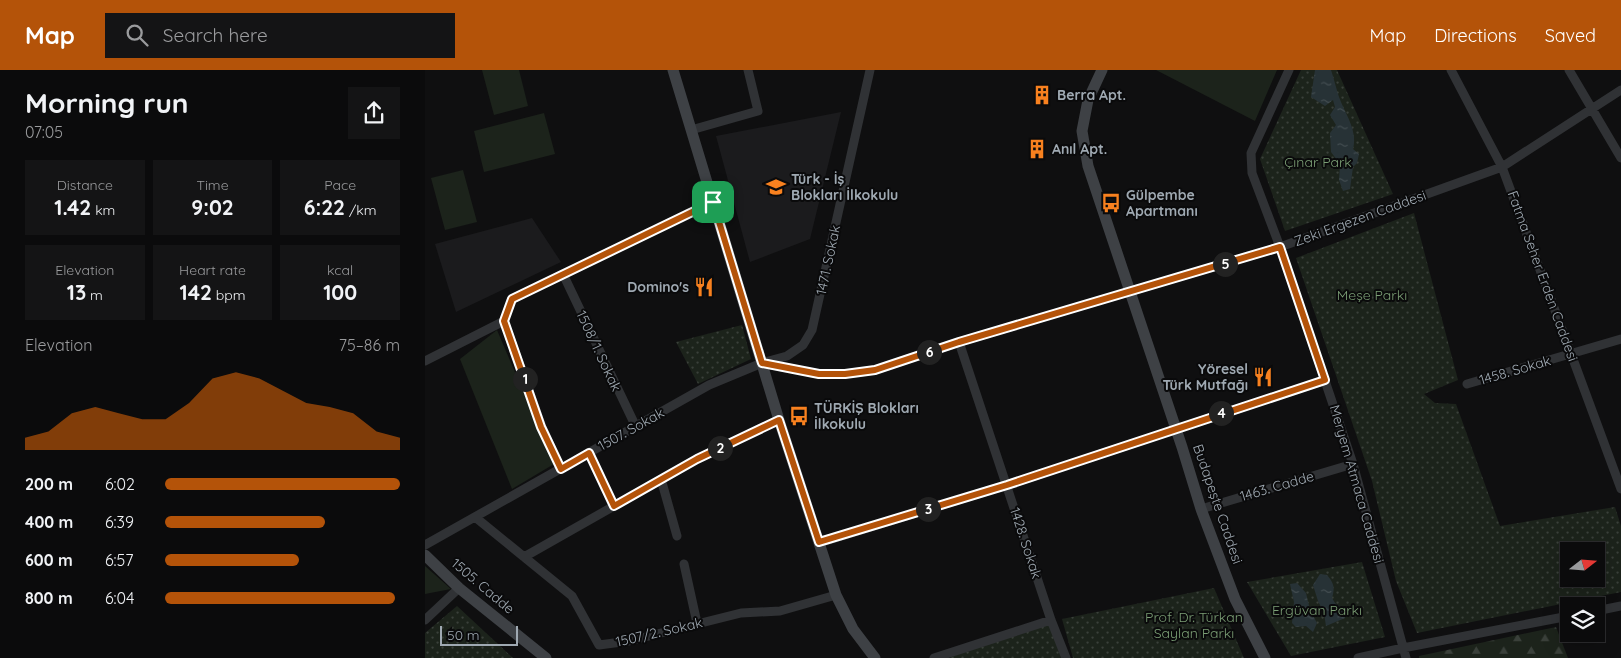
<!DOCTYPE html>
<html lang="en">
<head>
<meta charset="utf-8">
<style>
  body { margin:0; font-family:Quicksand,sans-serif; background:#141415; color:#f1f3f6; height:100vh; display:flex; flex-direction:column; font-size:19px; white-space:nowrap }
  * { box-sizing:border-box; margin:0 }
  p { font-size:16px; color:#9a9b9d }
  .icon { flex:none; width:28px; height:28px; fill:none; stroke:currentColor; stroke-width:2; stroke-linecap:round; stroke-linejoin:round }
  .map { position:relative; flex:1; overflow:hidden }
  .panel { display:flex; flex-direction:column; background:#0b0b0c; width:425px }
  .panel>* { flex:none }
  .needle { width:32px; rotate:73deg }
  .buttons { position:absolute; left:1135px; top:472px; display:grid; gap:10px }
  .buttons a { display:grid; place-items:center; width:45px; height:45px; border-radius:0px; background:#0b0b0c; box-shadow:0 5px 20px #0002,0 0 0 1px #2b2b2d; font-size:25px }
  .scale { position:absolute; left:15px; bottom:12px; width:78px; box-sizing:border-box; padding-left:5px; border:2px solid #9fa9b2; border-top:0; font-size:14px; line-height:18px; white-space:nowrap; color:#9fa9b2; -webkit-text-stroke:4px #0a0a0b; paint-order:stroke }
  .pin { position:absolute; display:grid; place-items:center; width:42px; height:42px; color:#fff; margin:-21px; border-radius:10px; box-shadow:0 2px 8px #0006 }
  .km { position:absolute; width:25px; height:25px; margin:-12px; border-radius:50%; background:#222; color:#fff; font-size:14px; line-height:25px; text-align:center }
  .round { display:grid; place-items:center; flex:none; width:52px; height:52px; border-radius:0px; background:#141415 }
  .summary { display:flex; align-items:center; justify-content:space-between; height:85px; padding:0 25px }
  h1 { font-size:28px; font-weight:700; line-height:38px }
  .figures { display:grid; grid-template-columns:repeat(3,1fr); gap:8px; height:85px; padding:5px 25px }
  .figures div { display:grid; align-content:center; border-radius:0px; background:#141415; text-align:center }
  .figures b { font-size:21px; font-weight:700 }
  .figures small { font-size:14px; font-weight:400 }
  .figures p { font-size:14px }
  .chart { height:140px; padding:10px 25px }
  .chart p { display:flex; justify-content:space-between }
  .chart svg { width:100%; height:90px; margin-top:5px; fill:#b45309; opacity:.7 }
  ul { padding:0 25px; list-style:none; font-size:16px }
  li { display:grid; grid-template-columns:80px 60px 1fr; align-items:center; height:38px }
  li i { height:12px; border-radius:6px; background:#b45309 }
  header { display:flex; align-items:center; gap:30px; box-sizing:border-box; height:70px; padding:0 25px; background:#b45309; color:#fff }
  header strong { font-size:24px }
  nav { display:flex; gap:28px; margin-inline-start:auto; font-size:18px }
  .search { width:350px; height:45px; background:#141415; display:flex; align-items:center; gap:12px; box-sizing:border-box; padding:0 18px; border-radius:0px; color:#9a9b9d; font-size:19px }
  main { display:flex; flex:1; min-height:0 }
  .map>svg:first-child { display:block }
</style>
</head>
<body>
<header>
<strong>Map</strong>
<div class="search"><svg class="icon" aria-label="search" viewBox="0 0 24 24"><circle cx="10" cy="10" r="6"/><path d="M15 15l6 6"/></svg>Search here</div>
<nav><a>Map</a><a>Directions</a><a>Saved</a></nav>
</header>
<main>
<section class="panel">
<div class="summary"><div><h1>Morning run</h1><p>07:05</p></div><a class="round"><svg class="icon" aria-label="share" viewBox="0 0 24 24"><path d="M12 15V3M7 8l5-5 5 5M5 13v7h14v-7"/></svg></a></div>
<div class="figures">
<div><p>Distance</p><b>1.42<small> km</small></b></div>
<div><p>Time</p><b>9:02</b></div>
<div><p>Pace</p><b>6:22<small> /km</small></b></div>
</div>
<div class="figures">
<div><p>Elevation</p><b>13<small> m</small></b></div>
<div><p>Heart rate</p><b>142<small> bpm</small></b></div>
<div><p>kcal</p><b>100</b></div>
</div>
<div class="chart"><p><span>Elevation</span>75–86 m</p>
<svg viewBox="0 0 160 44" preserveAspectRatio="none"><path d="M0 44V38L10 35L20 26L30 23L40 26L50 29L60 29L70 21L80 9L90 6L100 9L110 15L120 21L130 23L140 26L150 35L160 38V44z"/></svg>
</div>
<ul>
<li><b>200 m</b>6:02<i style="width:100%"></i></li>
<li><b>400 m</b>6:39<i style="width:68%"></i></li>
<li><b>600 m</b>6:57<i style="width:57%"></i></li>
<li><b>800 m</b>6:04<i style="width:98%"></i></li>
</ul>
</section>
<div class="map">
<svg width="1196" height="588" viewBox="0 0 1196 588">
  <defs>
    <pattern id="forest-firs" width="22" height="20" patternUnits="userSpaceOnUse" patternTransform="scale(1.25)"><rect width="22" height="20" fill="#1c231b"/><path d="M5 1l3.5 6h-7zM16 11l3.5 6h-7z" fill="#3a403a"/></pattern>
    <pattern id="park-dots" width="8" height="8" patternUnits="userSpaceOnUse" patternTransform="scale(1.25)"><rect width="8" height="8" fill="#1c231b"/><path d="M2 2h.1M6 6h.1" fill="none" stroke="#3a403a" stroke-width="1.8" stroke-linecap="round"/></pattern>
    <pattern id="water-ripples" width="26" height="14" patternUnits="userSpaceOnUse" patternTransform="scale(1.25)"><rect width="26" height="14" fill="#273236"/><path d="M2 4q2-2 4 0t4 0M15 11q2-2 4 0t4 0" fill="none" stroke="#434d51"/></pattern>
  </defs>
  <rect width="100%" height="100%" fill="#0f0f10"/>
  <path fill="#1b1b1d" d="M416,42L385,169L325,192L291,66Z
    M107,148L136,192L31,242L10,174Z"/>
  <path fill="#1c231b" d="M57,0H94L103,36L69,45Z
    M731,0H852L830,51Z
    M119,43L130,84L59,102L49,61Z
    M38,100L52,152L20,160L6,108Z
    M72,260L129,394L87,419L35,289Z
    M0,496L26,519L0,524Z"/>
  <path fill="url(#forest-firs)" d="M1131,557L1143,588H994V586Z"/>
  <path fill="url(#park-dots)" fill-rule="evenodd" d="M876,0H912L968,124L860,161L835,89Z
    M989,143L1033,310L999,324L1010,333L1031,334L1075,456L1190,437L1196,456V522L992,563L971,511L947,411L871,188ZM1144,481H1171V509H1144Z
    M317,255L326,289L273,314L251,272Z
    M937,492L960,567L866,586L822,512Z
    M789,518L819,588H648L637,549Z
    M32,536L88,588H0V563Z
    M623,552L638,588H523Z"/>
  <path fill="url(#water-ripples)" d="M890,0H906C909,9 911,18 914,27C920,44 933,60 928,79L934,84L932,93L928,97L925,119L918,121L914,110L915,94L906,82L905,63L911,55L905,45L910,37L908,30L900,36L886,27Z
    M895,504L902,505C909,513 910,518 907,528L910,533L919,540L920,548L901,556L899,543L893,531L888,515Z
    M872,513L881,523L885,540L892,553L888,562L881,556L871,557L867,553L869,532L865,514Z"/>
  <g fill="none" stroke-linecap="round" stroke-linejoin="round">
    <path stroke="#303235" stroke-width="9" d="M864,0L826,83L827,103L855,177L928,394L981,588
      M1026,0L1077,97L1196,419
      M1144,0L1196,88
      M266,60L333,41L323,0
      M138,204L211,357
      M79,251L117,357L136,399
      M534,272L626,550L641,588
      M0,291L79,251L87,229L288,132
      M337,293L394,304H420L450,300L534,272L855,177L1077,97L1196,20
      M1042,314L1196,269
      M164,383L189,436
      M236,409L252,466
      M776,439L928,394
      M50,447L147,526L174,575L204,571L316,543L355,541L411,525
      M394,473L582,415L900,310
      M0,475L284,315L337,293L362,286L378,275L387,260L445,0
      M99,487L272,389L354,350
      M259,494L272,553
      M1171,541L1196,536
      M0,550L34,518
      M509,588L626,550
      M933,588L978,578L1144,546"/>
    <path stroke="#3e4145" stroke-width="11" d="M248,0L354,350L411,525L428,559L450,588
      M677,0L663,30L657,61L663,96L757,377L776,439L810,529L840,588
      M0,485L34,518L121,588"/>
  </g>
  <g fill="none" stroke-linecap="round" stroke-linejoin="round">
    <defs>
      <path id="route" d="M288,132L337,293L394,304H420L450,300L534,272L855,177L900,310L582,415L394,472L354,350L272,389L189,436L164,383L136,399L116,357L79,251L87,229Z"/>
    </defs>
    <use href="#route" stroke="#fff" stroke-width="10"/>
    <use href="#route" stroke="#b45309" stroke-width="6"/>
  </g>
  <defs>
    <symbol id="building-bare" viewBox="-9 -9 18 18"><path d="M-4-6H4V6H1V3H-1V6H-4ZM-2.5-4.3h1.7v1.8h-1.7ZM.8-4.3h1.7v1.8H.8ZM-2.5-1h1.7V.8h-1.7ZM.8-1h1.7V.8H.8Z" fill="#f8811f" stroke="#0a0a0b" stroke-width="2.5" paint-order="stroke"/></symbol>
    <symbol id="school-bare" viewBox="-9 -9 18 18"><path d="M0-5L7-2L0 1L-7-2ZM-4 1L0 2.5L4 1V4Q0 6-4 4Z" fill="#f8811f" stroke="#0a0a0b" stroke-width="2.5" paint-order="stroke"/></symbol>
    <symbol id="bus-bare" viewBox="-9 -9 18 18"><path d="M-5-6H5V4H4V6H2V4H-2V6H-4V4H-5ZM-3.5-4V0h7V-4ZM-3.5 1.2v1.5H-2V1.2ZM2 1.2v1.5H3.5V1.2Z" fill="#f8811f" stroke="#0a0a0b" stroke-width="2.5" paint-order="stroke"/></symbol>
    <symbol id="restaurant-bare" viewBox="-9 -9 18 18"><path d="M-5-6h1v4h1v-4h1v4h1v-4h1v5L-1.5 .5V6h-2V.5L-5-1ZM5-6V6H3V1.5H1.5Q1.5-4 5-6Z" fill="#f8811f" stroke="#0a0a0b" stroke-width="2.5" paint-order="stroke"/></symbol>
  </defs>
  <g fill-rule="evenodd">
    <use href="#building-bare" x="603" y="11" width="28" height="28"/>
    <use href="#building-bare" x="598" y="65" width="28" height="28"/>
    <use href="#school-bare" x="337" y="103" width="28" height="28"/>
    <use href="#bus-bare" x="672" y="119" width="28" height="28"/>
    <use href="#restaurant-bare" x="265" y="203" width="28" height="28"/>
    <use href="#restaurant-bare" x="824" y="293" width="28" height="28"/>
    <use href="#bus-bare" x="360" y="332" width="28" height="28"/>
  </g>
  <g text-anchor="middle" dominant-baseline="central" stroke-width="4" stroke-linejoin="round" paint-order="stroke">
    <g font-size="14" font-weight="bold" fill="#9fa9b2" stroke="#0a0a0b" text-anchor="start">
      <text x="632" y="25">Berra Apt.</text>
      <text x="627" y="79">Anıl Apt.</text>
      <text x="366" y="109">Türk - İş<tspan x="366" dy="16">Blokları İlkokulu</tspan></text>
      <text x="701" y="125">Gülpembe<tspan x="701" dy="16">Apartmanı</tspan></text>
      <text x="264" y="217" text-anchor="end">Domino's</text>
      <text x="823" y="299" text-anchor="end">Yöresel<tspan x="823" dy="16">Türk Mutfağı</tspan></text>
      <text x="389" y="338">TÜRKİŞ Blokları<tspan x="389" dy="16">İlkokulu</tspan></text>
    </g>
    <g font-size="14" fill="#7b9e75" stroke="#0a0a0b">
      <text x="893" y="92">Çınar Park</text>
      <text x="947" y="225">Meşe Parkı</text>
      <text x="892" y="540">Ergüvan Parkı</text>
      <text x="769" y="547">Prof. Dr. Türkan<tspan x="769" dy="16">Saylan Parkı</tspan></text>
    </g>
    <g font-size="14" fill="#9fa9b2" stroke="#0a0a0b">
      <text transform="translate(935 148) rotate(-20)">Zeki Ergezen Caddesi</text>
      <text transform="translate(403 190) rotate(-78)">1471. Sokak</text>
      <text transform="translate(1118 206) rotate(70)">Fatma Seher Erden Caddesi</text>
      <text transform="translate(174 281) rotate(65)">1508/1. Sokak</text>
      <text transform="translate(1090 300) rotate(-16)">1458. Sokak</text>
      <text transform="translate(206 359) rotate(-29)">1507. Sokak</text>
      <text transform="translate(932 414) rotate(74)">Meryem Atmaca Caddesi</text>
      <text transform="translate(852 416) rotate(-16)">1463. Cadde</text>
      <text transform="translate(793 434) rotate(71)">Budapeşte Caddesi</text>
      <text transform="translate(601 473) rotate(72)">1428. Sokak</text>
      <text transform="translate(58 516) rotate(40)">1505. Cadde</text>
      <text transform="translate(234 562) rotate(-13)">1507/2. Sokak</text>
    </g>
  </g>
</svg>
<div class="buttons">
<a><svg class="needle" viewBox="-14 -14 28 28"><path d="M0-13l5 13h-10z" fill="#e53935"/><path d="M0 13l5-13h-10z" fill="#9a9b9d"/></svg></a>
<a><svg class="icon" aria-label="layers" viewBox="0 0 24 24"><path d="M12 4l9 5-9 5-9-5zM3 14l9 5 9-5"/></svg></a>
</div>
<div class="scale">50 m</div>
<div class="pin" style="left:288px;top:132px;background:#1e9e55"><svg class="icon" aria-label="arrive" viewBox="0 0 24 24"><path d="M6 21V4h12l-3 4 3 4H6"/></svg></div>
<b class="km" style="left:100px;top:309px">1</b>
<b class="km" style="left:295px;top:378px">2</b>
<b class="km" style="left:503px;top:439px">3</b>
<b class="km" style="left:796px;top:343px">4</b>
<b class="km" style="left:800px;top:194px">5</b>
<b class="km" style="left:504px;top:282px">6</b>
</div>
</main>
</body>
</html>
